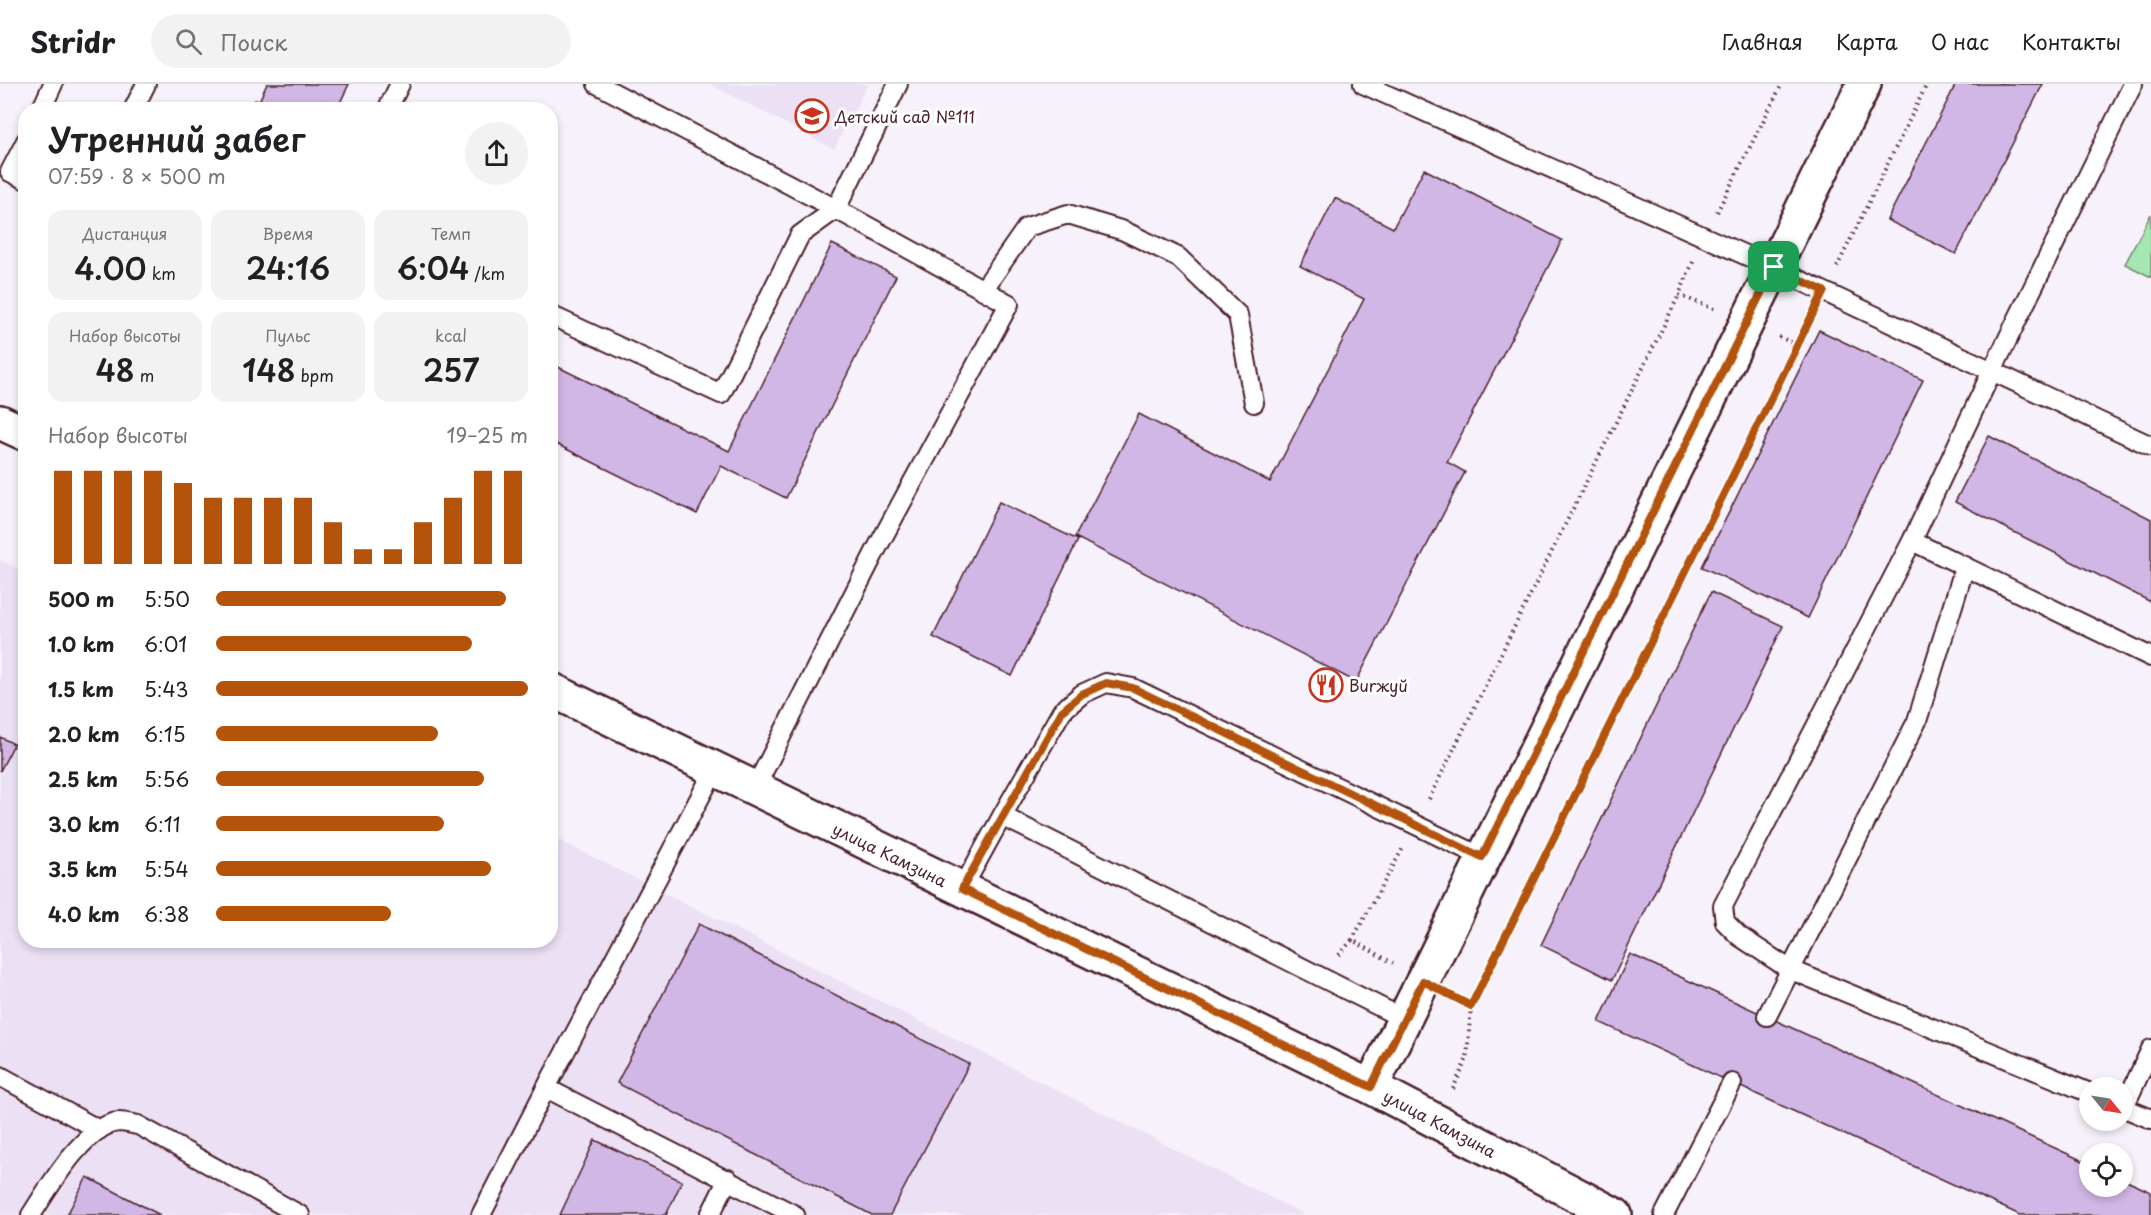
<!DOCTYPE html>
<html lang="ru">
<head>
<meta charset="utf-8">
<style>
  body { margin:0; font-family:"Playpen Sans",sans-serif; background:#f2f2f2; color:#202124; height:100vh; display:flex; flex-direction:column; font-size:22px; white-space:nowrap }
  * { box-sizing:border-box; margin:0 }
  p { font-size:20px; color:#757577 }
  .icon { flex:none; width:33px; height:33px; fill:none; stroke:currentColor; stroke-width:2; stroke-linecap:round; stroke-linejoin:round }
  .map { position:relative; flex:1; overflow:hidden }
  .drawer { position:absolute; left:18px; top:18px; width:540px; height:846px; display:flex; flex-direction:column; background:#fff; border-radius:24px; box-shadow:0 3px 9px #0003 }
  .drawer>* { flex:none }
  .needle { width:39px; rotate:120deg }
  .controls { position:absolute; left:2079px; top:993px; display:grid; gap:12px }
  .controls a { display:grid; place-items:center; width:54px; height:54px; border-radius:50%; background:#fff; box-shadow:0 3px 9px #0003; font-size:30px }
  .pin { position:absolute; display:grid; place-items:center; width:51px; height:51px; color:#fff; margin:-26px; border-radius:12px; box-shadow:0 3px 9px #0006 }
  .round { display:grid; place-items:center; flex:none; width:63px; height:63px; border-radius:32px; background:#f2f2f2 }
  .headline { display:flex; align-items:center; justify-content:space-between; height:102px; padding:0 30px }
  h1 { font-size:33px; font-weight:600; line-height:45px }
  .metrics { display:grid; grid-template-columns:repeat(3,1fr); gap:9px; height:102px; padding:6px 30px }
  .metrics div { display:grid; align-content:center; border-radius:15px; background:#f2f2f2; text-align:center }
  .metrics b { font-size:30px; font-weight:600 }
  .metrics small { font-size:16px; font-weight:400 }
  .metrics p { font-size:16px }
  .chart { height:168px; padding:12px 30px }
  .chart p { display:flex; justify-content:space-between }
  .chart svg { width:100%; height:108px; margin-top:6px; stroke:#b45309; stroke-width:6 }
  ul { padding:0 30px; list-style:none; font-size:20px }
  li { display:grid; grid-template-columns:96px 72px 1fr; align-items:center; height:45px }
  li i { height:15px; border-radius:8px; background:#b45309 }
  header { display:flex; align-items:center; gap:36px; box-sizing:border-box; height:84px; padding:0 30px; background:#fff; border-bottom:2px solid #e0e0e0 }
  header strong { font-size:28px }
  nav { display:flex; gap:33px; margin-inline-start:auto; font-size:21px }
  .search { width:420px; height:54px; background:#f2f2f2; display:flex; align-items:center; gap:15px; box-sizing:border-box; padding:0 21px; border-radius:33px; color:#757577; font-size:22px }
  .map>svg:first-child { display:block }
</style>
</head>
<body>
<header>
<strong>Stridr</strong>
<div class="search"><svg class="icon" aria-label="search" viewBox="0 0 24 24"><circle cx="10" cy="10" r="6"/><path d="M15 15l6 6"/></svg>Поиск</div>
<nav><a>Главная</a><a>Карта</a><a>О нас</a><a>Контакты</a></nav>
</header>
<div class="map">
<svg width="2151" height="1131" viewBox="0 0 2151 1131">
  <rect width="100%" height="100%" fill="#f6f1fa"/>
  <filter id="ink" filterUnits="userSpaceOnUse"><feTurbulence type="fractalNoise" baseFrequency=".0167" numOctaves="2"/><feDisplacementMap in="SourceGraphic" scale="12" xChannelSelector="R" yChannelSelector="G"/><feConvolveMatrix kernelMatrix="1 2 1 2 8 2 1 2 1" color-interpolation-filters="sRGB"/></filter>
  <g filter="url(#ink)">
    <path fill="#ebe0f4" d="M710,0H868L834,65Z
      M0,476L25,488L26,856H550L551,752L1305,1131H0Z"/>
    <path fill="#a4e7b2" stroke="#77836e" stroke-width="1.5" d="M2151,130V193L2125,180Z"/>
    <path fill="#d1b7e5" stroke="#4a1f2b" stroke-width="1.5" d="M267,0H349L338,23L326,17L322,26H250L255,16L259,17Z
      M1956,0H2043L1956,170L1887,136Z
      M1424,85L1562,156L1447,378L1465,388L1356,598L1075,453L1139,330L1270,398L1364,215L1300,182L1335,114L1393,144Z
      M832,160L896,192L786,414L721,382L697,430L550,357V279L729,367Z
      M1819,246L1923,296L1808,534L1702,483Z
      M1989,352L2151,435V518L1955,418Z
      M999,418L1078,456L1012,592L933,553Z
      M1711,508L1783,542L1612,896L1541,861Z
      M0,653L14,660L0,687Z
      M699,840L969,980L890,1131H872L617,999Z
      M1630,870L2090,1080V1102H2122V1095L2151,1108V1131H2020L1599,938Z
      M595,1056L682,1097L666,1131H560Z
      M87,1093L160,1131H67Z"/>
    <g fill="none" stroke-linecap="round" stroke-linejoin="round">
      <defs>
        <path id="lane" d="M1363,0L1774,184L1992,287L2133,0
          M41,26L53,0
          M133,26L146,0
          M387,26L400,0
          M26,57L10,88L26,96
          M983,206L1027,143L1068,130L1124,147L1178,173L1238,231L1254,319
          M550,231L721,310L800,151L836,125L597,0
          M1912,457L2151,573
          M755,704L876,466L1009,220L836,125L898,0
          M1002,732L1062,627L1082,610L1106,599L1133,604L1482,773
          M962,805L1002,732L1404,935
          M1767,932L1917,637L1965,482
          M0,992L99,1046
          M546,1004L795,1131
          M2090,1009L1789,885L1739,852L1725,838L1723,822L1912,457L1992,287L2151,362
          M2122,1023L2151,1035
          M2124,1023L2151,965
          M31,1131C48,1105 85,1040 119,1038C125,1038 132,1040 138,1041L300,1131
          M481,1131L546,1004L715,685
          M710,1131L728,1095
          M1664,1131L1732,999"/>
        <path id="secondary" d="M0,338L26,350
          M550,605L1371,1003L1615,1131
          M1371,1003L1864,0"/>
      </defs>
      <use href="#lane" stroke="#4a1f2b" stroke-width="22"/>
      <use href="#secondary" stroke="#4a1f2b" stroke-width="38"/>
      <path stroke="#4a1f2b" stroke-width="4" stroke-dasharray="1.5 4.5" stroke-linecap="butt" d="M1717,128L1782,0
        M1693,178L1679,211L1714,225
        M1837,183L1927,0
        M1779,253L1798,261
        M1429,715L1679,211
        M1352,856L1403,764
        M1339,871L1352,856L1393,879
        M1455,913L1471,922L1812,233
        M1453,1005L1467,974L1471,922"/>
      <use href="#lane" stroke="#fff" stroke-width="18"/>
      <use href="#secondary" stroke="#fff" stroke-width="33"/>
    </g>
  </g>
  <g fill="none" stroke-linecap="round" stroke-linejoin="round" filter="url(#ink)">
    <defs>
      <path id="route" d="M1774,183L1824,207L1471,922L1423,897L1371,1003L962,805L1062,627L1082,610L1106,599L1133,604L1482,773Z"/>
    </defs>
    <use href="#route" stroke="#fff" stroke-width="12"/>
    <use href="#route" stroke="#b45309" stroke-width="8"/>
  </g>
  <defs>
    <symbol id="school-ring" viewBox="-11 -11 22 22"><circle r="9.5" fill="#fff" stroke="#c8321e" stroke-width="1.5"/><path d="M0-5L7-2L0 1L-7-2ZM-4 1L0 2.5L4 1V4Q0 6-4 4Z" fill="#c8321e"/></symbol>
    <symbol id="restaurant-ring" viewBox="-11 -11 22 22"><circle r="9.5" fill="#fff" stroke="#c8321e" stroke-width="1.5"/><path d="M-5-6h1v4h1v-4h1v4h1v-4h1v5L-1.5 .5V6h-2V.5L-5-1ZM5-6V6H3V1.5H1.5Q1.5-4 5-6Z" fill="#c8321e"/></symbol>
  </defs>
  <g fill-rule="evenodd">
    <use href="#school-ring" x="793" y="13" width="38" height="38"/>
    <use href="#restaurant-ring" x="1307" y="582" width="38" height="38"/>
  </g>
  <g text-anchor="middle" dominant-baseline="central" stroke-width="6" stroke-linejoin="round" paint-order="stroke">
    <g font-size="16" fill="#4a1f2b" stroke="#fff" text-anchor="start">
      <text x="835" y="32">Детский сад №111</text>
      <text x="1349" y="601">Burжуй</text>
    </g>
    <g font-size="16" fill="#4a1f2b" stroke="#fff">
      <text transform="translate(890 770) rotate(26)">улица Камзина</text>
      <text transform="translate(1440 1039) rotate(28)">улица Камзина</text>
    </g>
  </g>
</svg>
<div class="controls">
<a><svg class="needle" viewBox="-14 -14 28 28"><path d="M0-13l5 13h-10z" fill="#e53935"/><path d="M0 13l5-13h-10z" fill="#757577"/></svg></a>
<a><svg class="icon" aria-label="locate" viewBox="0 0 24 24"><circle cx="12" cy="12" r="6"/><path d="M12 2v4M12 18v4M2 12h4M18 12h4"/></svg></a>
</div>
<div class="pin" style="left:1774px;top:183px;background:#1e9e55"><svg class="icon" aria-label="arrive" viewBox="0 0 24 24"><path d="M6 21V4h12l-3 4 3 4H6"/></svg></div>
<section class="drawer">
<div class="headline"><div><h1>Утренний забег</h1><p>07:59 · 8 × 500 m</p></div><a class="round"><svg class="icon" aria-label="share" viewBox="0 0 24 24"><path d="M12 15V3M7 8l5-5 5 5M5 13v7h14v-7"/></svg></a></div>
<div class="metrics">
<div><p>Дистанция</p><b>4.00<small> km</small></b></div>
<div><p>Время</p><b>24:16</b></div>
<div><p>Темп</p><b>6:04<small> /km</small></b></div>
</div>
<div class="metrics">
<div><p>Набор высоты</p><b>48<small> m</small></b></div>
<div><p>Пульс</p><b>148<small> bpm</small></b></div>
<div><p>kcal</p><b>257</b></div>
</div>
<div class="chart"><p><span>Набор высоты</span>19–25 m</p>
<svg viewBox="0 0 160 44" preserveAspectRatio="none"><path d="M5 44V6M15 44V6M25 44V6M35 44V6M45 44V11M55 44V17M65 44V17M75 44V17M85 44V17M95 44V27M105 44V38M115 44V38M125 44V27M135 44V17M145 44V6M155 44V6"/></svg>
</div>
<ul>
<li><b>500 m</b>5:50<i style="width:93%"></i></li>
<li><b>1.0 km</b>6:01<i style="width:82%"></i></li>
<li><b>1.5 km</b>5:43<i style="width:100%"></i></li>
<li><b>2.0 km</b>6:15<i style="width:71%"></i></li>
<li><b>2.5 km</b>5:56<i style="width:86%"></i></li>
<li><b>3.0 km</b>6:11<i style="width:73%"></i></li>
<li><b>3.5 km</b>5:54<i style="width:88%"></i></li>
<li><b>4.0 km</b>6:38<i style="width:56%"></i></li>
</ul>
</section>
</div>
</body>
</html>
